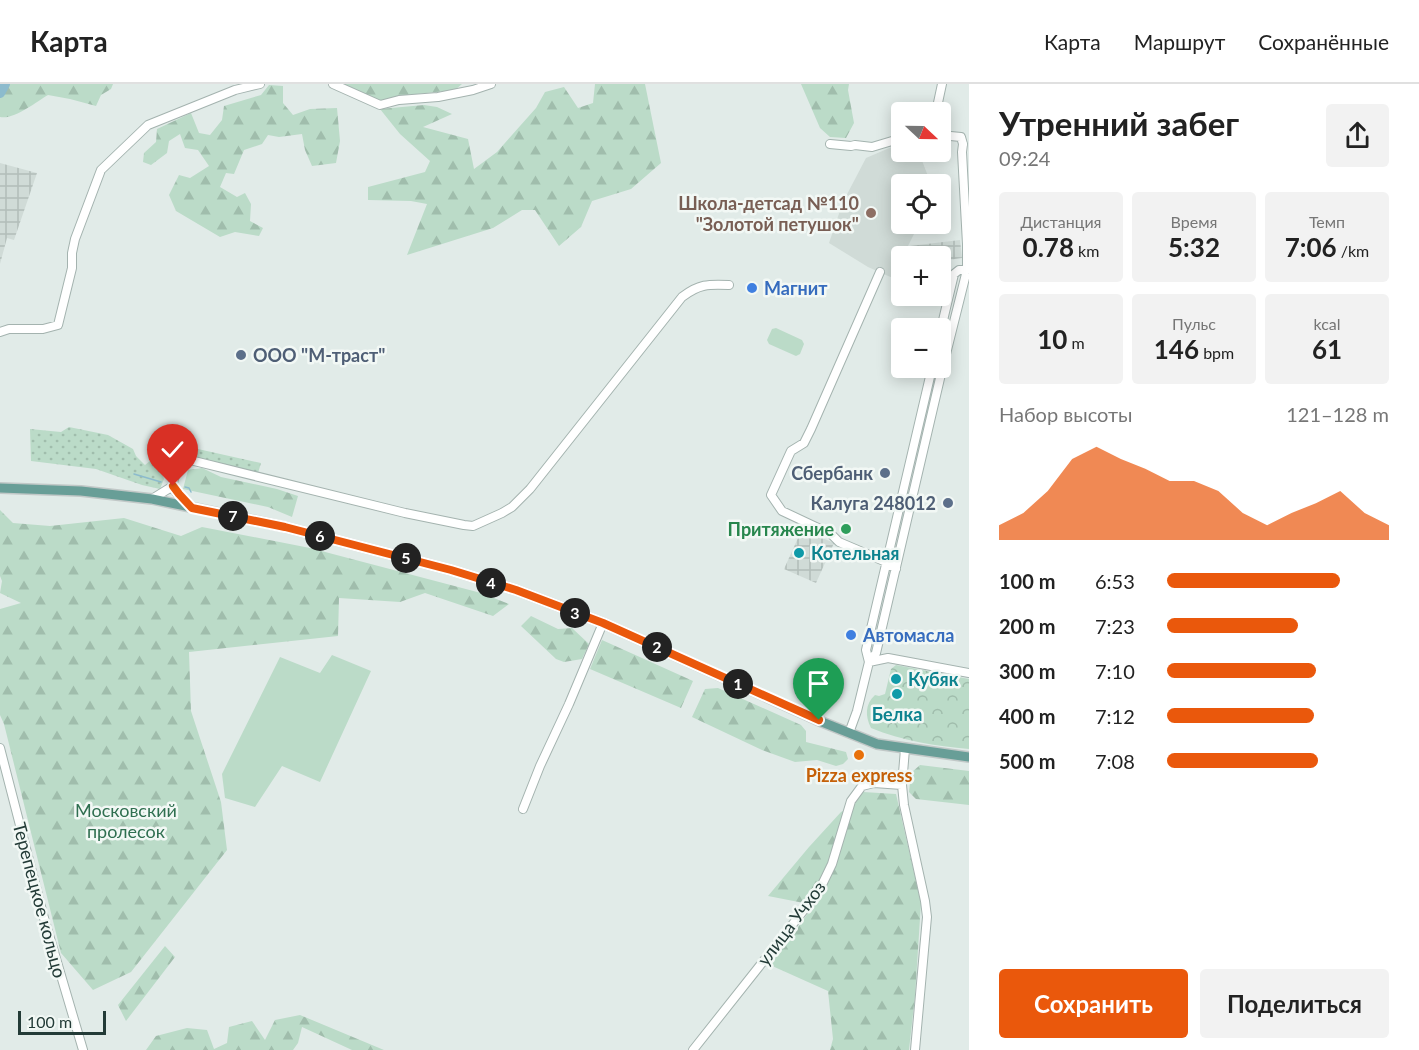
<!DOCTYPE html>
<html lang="ru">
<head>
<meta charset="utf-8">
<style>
  body { margin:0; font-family:Lato,sans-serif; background:#f2f2f2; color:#222; height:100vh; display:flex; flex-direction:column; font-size:22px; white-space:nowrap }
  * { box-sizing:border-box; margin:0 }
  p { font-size:20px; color:#767676 }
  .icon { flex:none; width:33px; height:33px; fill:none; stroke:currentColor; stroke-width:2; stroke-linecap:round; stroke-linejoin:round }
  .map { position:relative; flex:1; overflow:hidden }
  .panel { display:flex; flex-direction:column; background:#fff; width:450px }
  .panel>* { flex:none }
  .needle { width:39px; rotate:112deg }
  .fabs { position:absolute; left:891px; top:18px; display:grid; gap:12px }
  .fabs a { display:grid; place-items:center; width:60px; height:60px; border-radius:6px; background:#fff; box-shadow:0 3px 15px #0003; font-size:30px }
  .scale { position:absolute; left:18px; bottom:15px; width:88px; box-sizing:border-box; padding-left:6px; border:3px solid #233b37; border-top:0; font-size:16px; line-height:21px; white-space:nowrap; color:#233b37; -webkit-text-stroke:4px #f2f8f5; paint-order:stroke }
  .pin { position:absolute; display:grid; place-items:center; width:51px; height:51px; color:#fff; margin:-62px -26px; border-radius:50% 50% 50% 0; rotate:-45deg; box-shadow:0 0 6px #0007 }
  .pin .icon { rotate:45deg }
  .km { position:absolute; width:30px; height:30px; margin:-15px; border-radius:50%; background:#222; color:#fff; font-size:16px; line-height:30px; text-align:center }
  .round { display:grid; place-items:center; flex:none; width:63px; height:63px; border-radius:6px; background:#f2f2f2 }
  .overview { display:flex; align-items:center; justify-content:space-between; height:102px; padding:0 30px }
  h1 { font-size:33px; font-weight:700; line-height:45px }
  .metrics { display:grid; grid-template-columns:repeat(3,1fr); gap:9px; height:102px; padding:6px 30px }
  .metrics div { display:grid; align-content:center; border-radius:6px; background:#f2f2f2; text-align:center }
  .metrics b { font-size:26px; font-weight:700 }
  .metrics small { font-size:16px; font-weight:400 }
  .metrics p { font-size:16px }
  .chart { height:168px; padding:12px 30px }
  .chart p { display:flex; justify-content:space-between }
  .chart svg { width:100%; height:108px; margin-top:6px; fill:#ea580c; opacity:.7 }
  .action { display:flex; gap:12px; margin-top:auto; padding:12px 30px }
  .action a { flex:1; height:69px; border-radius:6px; background:#ea580c; color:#fff; font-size:24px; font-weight:700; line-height:69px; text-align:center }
  .action a+a { background:#f2f2f2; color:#222 }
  ul { padding:0 30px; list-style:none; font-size:20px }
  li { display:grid; grid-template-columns:96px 72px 1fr; align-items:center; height:45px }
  li i { height:15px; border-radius:8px; background:#ea580c }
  header { display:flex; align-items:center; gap:36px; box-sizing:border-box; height:84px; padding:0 30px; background:#fff; border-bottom:2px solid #e0e0e0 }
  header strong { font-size:28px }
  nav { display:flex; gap:33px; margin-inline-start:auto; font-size:21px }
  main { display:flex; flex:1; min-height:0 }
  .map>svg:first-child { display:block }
</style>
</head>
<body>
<header>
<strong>Карта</strong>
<nav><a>Карта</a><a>Маршрут</a><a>Сохранённые</a></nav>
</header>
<main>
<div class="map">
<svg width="969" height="966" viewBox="0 0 969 966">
  <defs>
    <pattern id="industrial-grid" width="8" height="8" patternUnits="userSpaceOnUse" patternTransform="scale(1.5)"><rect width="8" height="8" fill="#d0dbd7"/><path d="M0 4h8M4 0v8" fill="none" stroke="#b2bdb9"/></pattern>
    <pattern id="grass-dots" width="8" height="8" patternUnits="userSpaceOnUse" patternTransform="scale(1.5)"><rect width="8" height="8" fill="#bbdbc8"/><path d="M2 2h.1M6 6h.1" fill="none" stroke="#a0bdac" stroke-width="1.8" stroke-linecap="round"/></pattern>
    <pattern id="forest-firs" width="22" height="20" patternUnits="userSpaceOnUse" patternTransform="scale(1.5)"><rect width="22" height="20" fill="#bbdbc8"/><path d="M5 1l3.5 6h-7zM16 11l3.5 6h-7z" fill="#a0bdac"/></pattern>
    <pattern id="park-crowns" width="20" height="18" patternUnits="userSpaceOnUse" patternTransform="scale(1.5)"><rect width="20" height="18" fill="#bbdbc8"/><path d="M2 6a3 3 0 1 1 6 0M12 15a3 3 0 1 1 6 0" fill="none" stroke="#a0bdac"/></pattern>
  </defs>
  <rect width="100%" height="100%" fill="#e1ebe8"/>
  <path fill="#d0dbd7" d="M894,62L901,65L902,68H907L921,74L931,100H902V140H919L907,164L910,166L907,172H902L901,182L895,195L868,183L829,159L843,118L866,74Z"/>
  <path fill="url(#industrial-grid)" d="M0,79L37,89L14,156L7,154L0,180Z
    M960,156L962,174L941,177L940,172H909L911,168L910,162Z
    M802,445L834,459L816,499L784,485Z"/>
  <path fill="url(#grass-dots)" d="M69,343L108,351L133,365L136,372L145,381L156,372L164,395L160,405L142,401L96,385L31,377L30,345L61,348Z
    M189,363L261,379L258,389L187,373Z"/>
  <path fill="url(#forest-firs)" d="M0,0H113L111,5L101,11L96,22L70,15L48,11C36,18 14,36 0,33Z
    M340,0H462L455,6L398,12L379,17Z
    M595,0H645L661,79L631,105L592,117L581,143L559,162L535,126H522L493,144L407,171L427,120L411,117L368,116V103L425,88L430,77L400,50L380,25L424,21L437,23L452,30L423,43L468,55L474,85L497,68L536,24L545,8L564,3L578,24L593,19Z
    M801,0H849L848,6L854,39L846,54L830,53L820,44Z
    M269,1L283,2V19L293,31L310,25L337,24L340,57L336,79L312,82L305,66L302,50L279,53L268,51L262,60L244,66L234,90L226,89L220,103L237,113L245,109L251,120L250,137L263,144L259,152L235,148L220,153L176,127L169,111L179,91L190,94L209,82L198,66L185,64L180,50L169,57L167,69L151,81L143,78L144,69L156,58L157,45L191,29L199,49L210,51L222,36L224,22L261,11Z
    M202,384L221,393L277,405L298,412L292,433L268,423L183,405L188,386Z
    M0,426L13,439L50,442L124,434L181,452L202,443L310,464L481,509L509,520L493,532L425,509L400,518L339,514L338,552L189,568L191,627L221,718L227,766L131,888L93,906L61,869L4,640L0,631V525L21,519L0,509L2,497L0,492Z
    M531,532L558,545L572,544L589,560L582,575L564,578L556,575L521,542Z
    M602,556L693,597L681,624L590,585Z
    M718,604L801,641L806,647V658L846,668L848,675L843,680L836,682L817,676L795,678L762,666L692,633L705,605Z
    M920,681L969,687V721L916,715L909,708L911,689Z
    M863,708L896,710L921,819L915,912L909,966H830L833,955L828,907L770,881L814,821L768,812L809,763L841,728L854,721Z
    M165,862L175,873L126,937L118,921Z
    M300,931L384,966H352L302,943L298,959L293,966H146L156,952L187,944L207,946L214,965L227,959L229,943L252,937L265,956L275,936Z"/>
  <path fill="url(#park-crowns)" d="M896,581L969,595V665C936,662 902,657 871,644C865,632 865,620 875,611L879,612L885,610L891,585Z"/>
  <path fill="#bbdbc8" d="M776,244L802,256L804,260L800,270L796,272L769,260L767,256L772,245Z
    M332,571L371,587L320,698L282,682L255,723L225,714L222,690L280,573L320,589Z"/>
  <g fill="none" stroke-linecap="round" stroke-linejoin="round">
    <path stroke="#8cbbcd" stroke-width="1.5" d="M134,390L161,398
      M185,403L189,404L191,408"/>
    <path stroke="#8cbbcd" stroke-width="10" d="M0,9L5,0"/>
    <defs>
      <path id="minor" d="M333,0L380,21L399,16L438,13L473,6L491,0
        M936,28L942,0
        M940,51L961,53L963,60
        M830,60L851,62L855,61L872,63L902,54
        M880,188L811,345L804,359L791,367L771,411L782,427L831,450L839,458L886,478L896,485
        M0,248L9,245H43L58,241L72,184V169L75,155L101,86L148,41L235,6L260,0
        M940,249L954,190L959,186H967
        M152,415L173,402
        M192,424C186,418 175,410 173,402C172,396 180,380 182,374L405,429L464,441L473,442L502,429L512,423L530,405L682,213C699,200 708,200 729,201
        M869,578L876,569L941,290L967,186V160L962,68L963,60
        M869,578L888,574L969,589
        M849,649L857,627L869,578L866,566L932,284
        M0,664L44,834L83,966
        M905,665L902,701L904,721L925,817L927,833L915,966
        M523,725L540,682L569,620L603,539
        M693,966L819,807L832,780L851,717L862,702L874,699L902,701"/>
      <path id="major" d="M0,404L81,407L152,415L285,443L451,486L516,506L603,539L822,638L877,660L969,673"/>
    </defs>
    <use href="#minor" stroke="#a4b3af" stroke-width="10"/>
    <use href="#major" stroke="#c1c8c7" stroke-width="12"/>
    <use href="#minor" stroke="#fff" stroke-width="8"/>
    <use href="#major" stroke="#689e97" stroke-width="9"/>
  </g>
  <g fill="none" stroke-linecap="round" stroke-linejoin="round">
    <defs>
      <path id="route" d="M173,402L179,410L192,424L285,443L451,486L516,506L603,539L819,636"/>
    </defs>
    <use href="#route" stroke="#fff" stroke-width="12"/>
    <use href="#route" stroke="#ea580c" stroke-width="8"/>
  </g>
  <circle fill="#8d6e63" stroke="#f2f8f5" stroke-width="2" cx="871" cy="129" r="6"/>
  <g fill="#3f7fe0" stroke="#f2f8f5" stroke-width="2">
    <circle cx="752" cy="204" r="6"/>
    <circle cx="851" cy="551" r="6"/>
  </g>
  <g fill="#5c6f8a" stroke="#f2f8f5" stroke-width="2">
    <circle cx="241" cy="271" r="6"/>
    <circle cx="885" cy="389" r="6"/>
    <circle cx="948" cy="419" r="6"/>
  </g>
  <circle fill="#2e9e5b" stroke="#f2f8f5" stroke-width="2" cx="846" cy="445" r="6"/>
  <g fill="#0f9aa8" stroke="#f2f8f5" stroke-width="2">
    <circle cx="799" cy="469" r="6"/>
    <circle cx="896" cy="595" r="6"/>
    <circle cx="897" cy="610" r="6"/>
  </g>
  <circle fill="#e8710a" stroke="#f2f8f5" stroke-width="2" cx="859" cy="671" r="6"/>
  <g text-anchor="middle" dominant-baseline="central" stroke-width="5" stroke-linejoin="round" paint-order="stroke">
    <g font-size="18" font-weight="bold" fill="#785e54" stroke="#f2f8f5" text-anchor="end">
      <text x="859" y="119">Школа-детсад №110<tspan x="859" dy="21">"Золотой петушок"</tspan></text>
    </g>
    <g font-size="18" font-weight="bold" fill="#366cbe" stroke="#f2f8f5" text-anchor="start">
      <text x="764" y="204">Магнит</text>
      <text x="863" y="551">Автомасла</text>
    </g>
    <g font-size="18" font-weight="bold" fill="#4e5e75" stroke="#f2f8f5" text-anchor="end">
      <text x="253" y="271" text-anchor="start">ООО "М-траст"</text>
      <text x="873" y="389">Сбербанк</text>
      <text x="936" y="419">Калуга 248012</text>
    </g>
    <g font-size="18" font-weight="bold" fill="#27864d" stroke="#f2f8f5" text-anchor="end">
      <text x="834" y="445">Притяжение</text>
    </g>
    <g font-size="18" font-weight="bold" fill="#0d838f" stroke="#f2f8f5" text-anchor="start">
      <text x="811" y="469">Котельная</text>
      <text x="908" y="595">Кубяк</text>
      <text x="897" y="630" text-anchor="middle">Белка</text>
    </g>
    <g font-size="18" font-weight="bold" fill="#c56008" stroke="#f2f8f5">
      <text x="859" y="691">Pizza express</text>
    </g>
    <g font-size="18" fill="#2f6f50" stroke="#f2f8f5">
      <text x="126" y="726">Московский<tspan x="126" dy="21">пролесок</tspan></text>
    </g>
    <g font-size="18" fill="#233b37" stroke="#f2f8f5">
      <text transform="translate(40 816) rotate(75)">Терепецкое кольцо</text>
      <text transform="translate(791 839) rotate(-53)">улица Учхоз</text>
    </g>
  </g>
</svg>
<div class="fabs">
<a><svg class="needle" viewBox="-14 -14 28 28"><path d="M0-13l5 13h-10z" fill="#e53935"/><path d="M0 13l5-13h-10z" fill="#767676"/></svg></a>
<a><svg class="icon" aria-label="locate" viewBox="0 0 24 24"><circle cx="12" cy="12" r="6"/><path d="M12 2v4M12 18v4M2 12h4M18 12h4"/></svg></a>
<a>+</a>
<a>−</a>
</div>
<div class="scale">100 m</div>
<div class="pin" style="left:819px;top:636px;background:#1e9e55"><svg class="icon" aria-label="arrive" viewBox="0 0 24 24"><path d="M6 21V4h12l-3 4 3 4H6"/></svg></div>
<div class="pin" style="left:173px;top:402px;background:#d93025"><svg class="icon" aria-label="check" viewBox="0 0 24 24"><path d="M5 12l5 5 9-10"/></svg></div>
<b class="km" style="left:738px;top:600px">1</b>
<b class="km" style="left:657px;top:563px">2</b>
<b class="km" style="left:575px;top:529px">3</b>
<b class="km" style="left:491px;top:499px">4</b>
<b class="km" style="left:406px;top:474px">5</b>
<b class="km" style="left:320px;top:452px">6</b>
<b class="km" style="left:233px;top:432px">7</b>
</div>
<section class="panel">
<div class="overview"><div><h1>Утренний забег</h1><p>09:24</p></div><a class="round"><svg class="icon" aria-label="share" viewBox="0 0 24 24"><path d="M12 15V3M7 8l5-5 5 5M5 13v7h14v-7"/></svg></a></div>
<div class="metrics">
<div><p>Дистанция</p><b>0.78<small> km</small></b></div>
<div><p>Время</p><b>5:32</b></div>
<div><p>Темп</p><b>7:06<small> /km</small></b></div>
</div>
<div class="metrics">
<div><b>10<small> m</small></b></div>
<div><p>Пульс</p><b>146<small> bpm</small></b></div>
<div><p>kcal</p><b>61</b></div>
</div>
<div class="chart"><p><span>Набор высоты</span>121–128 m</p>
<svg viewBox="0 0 160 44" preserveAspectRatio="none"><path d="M0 44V38L10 33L20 24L30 11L40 6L50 11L60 15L70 20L80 20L90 24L100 33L110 38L120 33L130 29L140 24L150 33L160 38V44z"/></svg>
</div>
<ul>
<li><b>100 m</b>6:53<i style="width:78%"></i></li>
<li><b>200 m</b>7:23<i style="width:59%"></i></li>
<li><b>300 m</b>7:10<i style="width:67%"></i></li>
<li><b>400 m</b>7:12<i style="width:66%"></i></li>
<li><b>500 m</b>7:08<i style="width:68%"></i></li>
</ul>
<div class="action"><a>Сохранить</a><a>Поделиться</a></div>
</section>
</main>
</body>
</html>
